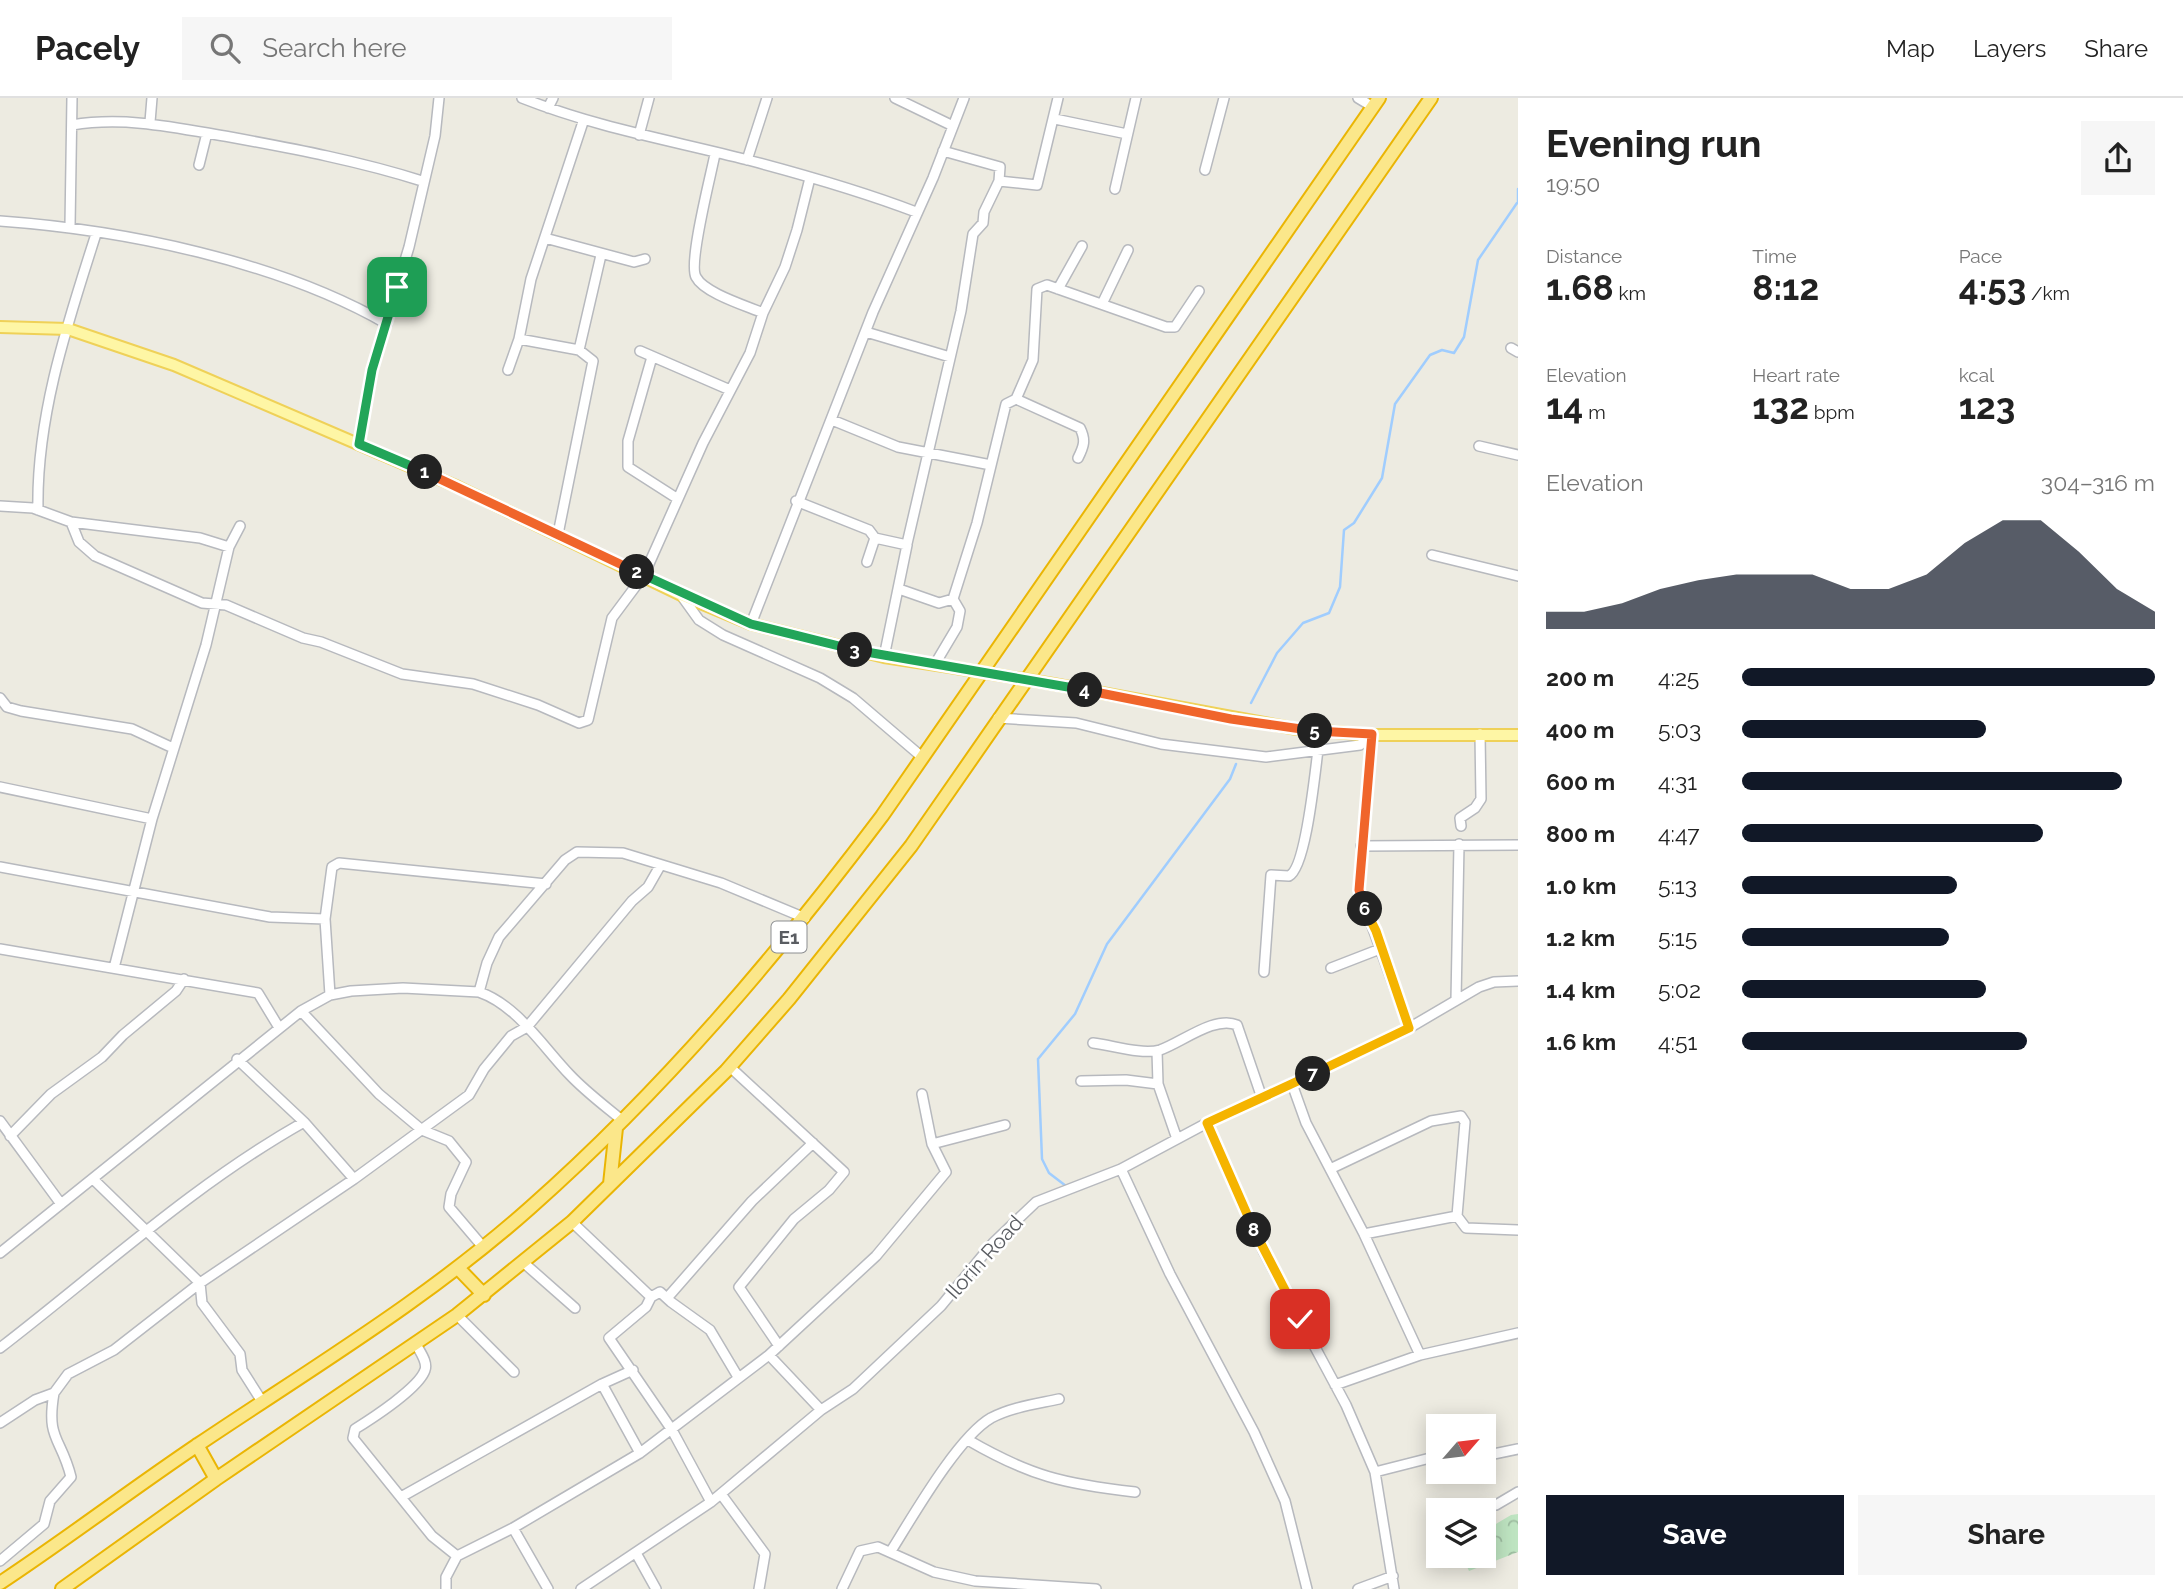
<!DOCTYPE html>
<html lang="en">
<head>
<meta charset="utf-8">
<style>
  body { margin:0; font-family:Raleway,sans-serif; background:#f6f6f6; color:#222; height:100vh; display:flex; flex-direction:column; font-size:26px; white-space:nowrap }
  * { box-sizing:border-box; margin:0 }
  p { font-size:23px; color:#767676 }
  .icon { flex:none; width:38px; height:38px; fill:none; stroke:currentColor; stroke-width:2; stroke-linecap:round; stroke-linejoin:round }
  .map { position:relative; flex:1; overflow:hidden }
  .details { display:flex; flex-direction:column; background:#fff; width:665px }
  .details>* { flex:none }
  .needle { width:46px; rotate:62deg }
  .fabs { position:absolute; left:1426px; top:1316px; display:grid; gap:14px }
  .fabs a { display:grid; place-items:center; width:70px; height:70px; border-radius:0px; background:#fff; box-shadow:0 4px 18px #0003; font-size:35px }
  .pin { position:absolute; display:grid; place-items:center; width:60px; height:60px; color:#fff; margin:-30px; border-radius:14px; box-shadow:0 4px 10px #0006 }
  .km { position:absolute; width:35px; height:35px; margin:-18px; border-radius:50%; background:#222; color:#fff; font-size:19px; line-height:35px; text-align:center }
  .round { display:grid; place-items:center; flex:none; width:74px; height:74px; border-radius:0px; background:#f6f6f6 }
  .overview { display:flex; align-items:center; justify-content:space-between; height:119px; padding:0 28px }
  h1 { font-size:38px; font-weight:700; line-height:52px }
  .figures { display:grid; grid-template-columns:repeat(3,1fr); gap:10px; height:119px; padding:7px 28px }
  .figures div { display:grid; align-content:center }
  .figures b { font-size:35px; font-weight:700 }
  .figures small { font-size:19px; font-weight:400 }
  .figures p { font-size:19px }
  .chart { height:196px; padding:14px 28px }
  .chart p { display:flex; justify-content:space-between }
  .chart svg { width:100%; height:126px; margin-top:7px; fill:#111827; opacity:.7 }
  .primary-button { display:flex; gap:14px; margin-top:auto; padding:14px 28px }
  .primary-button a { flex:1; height:80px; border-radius:0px; background:#111827; color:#fff; font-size:28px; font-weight:700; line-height:80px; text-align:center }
  .primary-button a+a { background:#f6f6f6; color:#222 }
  ul { padding:0 28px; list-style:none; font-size:23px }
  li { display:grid; grid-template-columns:112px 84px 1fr; align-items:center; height:52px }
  li i { height:18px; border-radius:9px; background:#111827 }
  header { display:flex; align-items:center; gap:42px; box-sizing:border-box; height:98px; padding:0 35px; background:#fff; border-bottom:2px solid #e0e0e0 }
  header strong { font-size:33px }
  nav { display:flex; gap:38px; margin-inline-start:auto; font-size:24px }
  .search { width:490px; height:63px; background:#f6f6f6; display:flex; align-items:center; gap:18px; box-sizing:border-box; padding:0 24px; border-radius:0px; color:#767676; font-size:26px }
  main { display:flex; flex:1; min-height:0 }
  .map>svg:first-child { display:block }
</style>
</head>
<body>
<header>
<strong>Pacely</strong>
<div class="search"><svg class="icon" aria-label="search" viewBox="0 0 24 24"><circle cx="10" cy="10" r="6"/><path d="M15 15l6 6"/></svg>Search here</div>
<nav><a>Map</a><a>Layers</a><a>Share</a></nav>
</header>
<main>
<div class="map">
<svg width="1518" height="1491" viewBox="0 0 1518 1491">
  <defs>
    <pattern id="forest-crowns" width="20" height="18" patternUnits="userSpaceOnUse" patternTransform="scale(1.75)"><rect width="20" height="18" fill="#bee4c1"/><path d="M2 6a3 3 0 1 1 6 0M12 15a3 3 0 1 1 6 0" fill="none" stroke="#9dbca0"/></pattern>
  </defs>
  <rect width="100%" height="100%" fill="#edebe1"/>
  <path fill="url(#forest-crowns)" d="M1518,1416V1454L1469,1473L1462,1458H1484V1433L1511,1417Z"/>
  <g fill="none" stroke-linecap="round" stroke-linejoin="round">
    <path stroke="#a0cdfe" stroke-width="2.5" d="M1518,91V105
      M1251,605L1277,555L1303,525L1329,515L1340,489L1344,432L1354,425L1382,380L1395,306L1430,257L1442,252L1454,255L1464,239L1478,162L1517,105
      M1066,1088L1049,1075L1042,1061L1038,961L1075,916L1107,846L1230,681L1236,666"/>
    <defs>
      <path id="minor" d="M522,0C598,30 670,42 748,62C805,77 861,93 916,114
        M895,0L953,28
        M1358,0L1373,9
        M548,10L553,0
        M1055,21L1127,36
        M150,24L152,0
        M72,27C126,18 177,30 230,39C295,51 359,63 422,83
        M639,37L649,0
        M943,53L1000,69L999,83L1037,87L1058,0
        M715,56C711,77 688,165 696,179C704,195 747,208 763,215
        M747,62L767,0
        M199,67L207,35
        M1205,72L1224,0
        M1115,91L1136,0
        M0,123C125,132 277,163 387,226
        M70,128L72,0
        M545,140L634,164L645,161
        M1058,191L1082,148
        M1102,206L1128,152
        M866,234L950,259
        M519,241L579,252L593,263L558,436
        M1511,250L1518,254
        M579,252L601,157
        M640,253L730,292
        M652,259L628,343V369L678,401
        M508,272L519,241L531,181L583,24
        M1016,301L1080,330C1086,342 1084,348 1078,360
        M832,322L898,349L991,367
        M359,346L372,272L409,149L435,38L439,0
        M1479,348L1518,357
        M796,403L869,432L875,440L907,447L884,559
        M0,408L33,410L71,424L200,440L229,449
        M38,412C36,318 68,224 96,136
        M71,424L79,444L95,458L202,505L226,507L303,540L321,544L402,576L473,586L538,607L579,625L588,622L612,520L644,477L703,345L750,255L763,215L785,169L797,132L810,80
        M906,450L961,213L973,136L983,125L984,114L999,83
        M1432,457L1518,478
        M867,464L875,440
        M899,491L939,505L953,501
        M681,497L699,522L723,537L820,580L853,600L922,659
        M751,526L873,214L933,80L964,0
        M935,566L957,529L960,513L953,501L977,425L1006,306L1016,301L1033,262L1037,191L1047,187L1166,229H1175L1199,193
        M0,600L7,609L21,613L132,631L173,650
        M998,620L1076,625L1161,646L1266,659L1360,647L1372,637
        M1372,637L1359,792L1409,930
        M0,689L152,721
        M1461,728L1460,720L1475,710L1481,701L1480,636
        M1361,748L1518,747
        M0,769L270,819L325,821
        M0,851L258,895L278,928
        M114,870L152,721L206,547L229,449L240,428
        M1331,870L1380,851
        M1264,874L1271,777L1289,778C1306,770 1315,674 1318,652
        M479,894L487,865L499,839L565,762L577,754L623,755L721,785L805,820
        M330,897L325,821L332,769L339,765L546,786
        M1456,902L1459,746
        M301,913L379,996L422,1032L449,1043L466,1064L451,1096L449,1109L483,1149
        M1093,945C1112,947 1141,957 1160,952C1181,945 1215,917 1237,927L1262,1000
        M1157,953L1158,986L1177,1041
        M237,961L304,1024L354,1081
        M730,969L844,1074L829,1092L794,1121L739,1189L779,1248
        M1081,983L1126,982L1158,986
        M1292,986L1306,1025L1364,1136L1420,1257
        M0,1023L61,1106
        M1207,1025L1264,1154L1346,1307L1375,1374L1394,1491
        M10,1038L51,996L102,959L123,937L176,893L184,881
        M932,1046L1005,1027
        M1121,1071L1170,1176L1254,1334L1285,1403L1307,1491
        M1330,1071L1431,1023L1461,1018L1465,1024L1457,1118L1466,1130L1518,1132
        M93,1081L200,1185L202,1205L240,1256L242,1272L263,1305
        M572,1124L651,1199L660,1194L671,1204L710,1232L738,1279
        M1364,1136L1457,1118
        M0,1155L301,913L330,897L351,893L403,890L479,894C517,907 543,949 570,977C586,994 605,1008 623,1023
        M524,1165L575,1210
        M651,1199L646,1209L609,1240L672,1332L711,1404
        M668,1199L752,1103L813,1045
        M457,1217L514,1274
        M416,1246C420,1254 428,1264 425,1272C419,1290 371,1321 355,1331L353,1340L432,1438L457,1458
        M0,1250C100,1173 194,1086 304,1024
        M769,1257L821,1312
        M602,1286L640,1355
        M1335,1287L1420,1257L1518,1235
        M0,1325L35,1302L54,1295L68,1276L114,1252L200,1185L354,1081L469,997L484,971L511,938L527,929L632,803L648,789L660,768
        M968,1342C1030,1378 1064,1386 1135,1394
        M1484,1358L1518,1351
        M1375,1374L1438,1358
        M721,1396L765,1456L759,1491
        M401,1399L602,1286L633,1272
        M1478,1407H1496L1518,1394
        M513,1430L548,1491
        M891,1453C913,1418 958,1339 991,1320C1012,1309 1036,1306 1059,1301
        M636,1455L656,1491
        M0,1463L44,1426L50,1403L71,1379C61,1339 46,1342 54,1295
        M446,1491V1479L457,1458L513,1430L640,1355L769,1257L876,1158L946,1074L932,1046L922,996
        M581,1491L711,1404L821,1312L853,1291L941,1208L993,1145L1036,1104L1121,1071L1207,1025L1409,930L1479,889L1494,884L1518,883
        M842,1491L860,1453L878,1449L934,1474L975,1483L1096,1491
        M1358,1491L1393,1478"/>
      <path id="major" d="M0,229L68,231L174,267L458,389L681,497L751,526L884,559L950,569
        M1053,586L1297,631L1372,637H1518"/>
      <path id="highway" d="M610,1086L616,1030
        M458,1170L484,1197
        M197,1347L216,1381
        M0,1485C68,1440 132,1391 199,1346C312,1270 429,1200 531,1109C663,992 776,859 882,718L1379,0
        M62,1491L216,1381L457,1217L572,1124L726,973L789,901L911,748L1431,0"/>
    </defs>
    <use href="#minor" stroke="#b7b9be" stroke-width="12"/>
    <use href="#major" stroke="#efd158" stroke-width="14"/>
    <use href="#highway" stroke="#eab504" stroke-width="16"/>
    <use href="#minor" stroke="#fff" stroke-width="9"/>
    <use href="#major" stroke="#fef6a5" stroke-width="10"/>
    <use href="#highway" stroke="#fbe78a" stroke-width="12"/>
    <defs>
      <path id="major-bridge" d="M950,569L1053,586"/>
    </defs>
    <use href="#major-bridge" stroke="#efd158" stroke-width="14" stroke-linecap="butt"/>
    <use href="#major-bridge" stroke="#fef6a5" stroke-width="10"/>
  </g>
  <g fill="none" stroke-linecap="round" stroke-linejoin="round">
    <defs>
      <path id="split-1" d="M397,189L372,272L359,346L425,374"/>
      <path id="split-2" d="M425,374L637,474"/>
      <path id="split-3" d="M637,474L751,526L855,552"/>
      <path id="split-4" d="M855,552L1085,592"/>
      <path id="split-5" d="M1085,592L1231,621L1315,633"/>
      <path id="split-6" d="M1315,633L1372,636L1359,792L1365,811"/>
      <path id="split-7" d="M1313,976L1409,930L1376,833L1365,811"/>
      <path id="split-8" d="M1254,1132L1207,1025L1313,976"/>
      <path id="split-9" d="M1254,1132L1300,1221"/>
    </defs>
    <use href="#split-1" stroke="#fff" stroke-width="14"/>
    <use href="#split-2" stroke="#fff" stroke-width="14"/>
    <use href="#split-3" stroke="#fff" stroke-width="14"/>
    <use href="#split-4" stroke="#fff" stroke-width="14"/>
    <use href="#split-5" stroke="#fff" stroke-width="14"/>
    <use href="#split-6" stroke="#fff" stroke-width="14"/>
    <use href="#split-7" stroke="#fff" stroke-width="14"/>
    <use href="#split-8" stroke="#fff" stroke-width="14"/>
    <use href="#split-9" stroke="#fff" stroke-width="14"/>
    <use href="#split-1" stroke="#22a559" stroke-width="9"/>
    <use href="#split-2" stroke="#f0652b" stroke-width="9"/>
    <use href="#split-3" stroke="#22a559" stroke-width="9"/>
    <use href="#split-4" stroke="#22a559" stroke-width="9"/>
    <use href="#split-5" stroke="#f0652b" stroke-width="9"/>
    <use href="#split-6" stroke="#f0652b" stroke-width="9"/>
    <use href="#split-7" stroke="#f5b400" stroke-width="9"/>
    <use href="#split-8" stroke="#f5b400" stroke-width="9"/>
    <use href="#split-9" stroke="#f5b400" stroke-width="9"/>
  </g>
  <g text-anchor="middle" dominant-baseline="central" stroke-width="5" stroke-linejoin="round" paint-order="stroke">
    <rect fill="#fff" stroke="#8c8e91" stroke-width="2" x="771.5" y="823.5" width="35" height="31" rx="5"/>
    <g font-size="19" font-weight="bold" fill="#5a5d62">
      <text x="789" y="839">E1</text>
    </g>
    <g font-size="21" fill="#5a5d62" stroke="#fff">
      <text transform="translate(984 1159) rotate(-48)">Ilorin Road</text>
    </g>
  </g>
</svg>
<div class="fabs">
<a><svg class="needle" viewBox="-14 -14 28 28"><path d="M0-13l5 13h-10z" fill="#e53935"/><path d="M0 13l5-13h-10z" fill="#767676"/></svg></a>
<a><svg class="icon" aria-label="layers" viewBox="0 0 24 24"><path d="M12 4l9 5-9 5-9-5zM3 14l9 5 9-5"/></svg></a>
</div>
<div class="pin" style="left:397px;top:189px;background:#1e9e55"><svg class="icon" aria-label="arrive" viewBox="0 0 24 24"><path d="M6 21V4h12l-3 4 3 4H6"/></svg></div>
<div class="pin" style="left:1300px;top:1221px;background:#d93025"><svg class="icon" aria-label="check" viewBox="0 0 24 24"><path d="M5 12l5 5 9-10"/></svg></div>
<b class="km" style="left:425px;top:374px">1</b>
<b class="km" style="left:637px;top:474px">2</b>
<b class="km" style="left:855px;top:552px">3</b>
<b class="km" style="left:1085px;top:592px">4</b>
<b class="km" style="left:1315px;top:633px">5</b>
<b class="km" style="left:1365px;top:811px">6</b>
<b class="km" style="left:1313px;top:976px">7</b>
<b class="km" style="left:1254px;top:1132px">8</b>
</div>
<section class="details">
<div class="overview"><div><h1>Evening run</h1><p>19:50</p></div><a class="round"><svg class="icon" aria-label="share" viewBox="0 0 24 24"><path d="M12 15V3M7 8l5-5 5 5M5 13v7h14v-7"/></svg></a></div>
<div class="figures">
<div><p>Distance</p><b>1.68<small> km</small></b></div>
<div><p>Time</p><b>8:12</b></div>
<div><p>Pace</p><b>4:53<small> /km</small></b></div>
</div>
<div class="figures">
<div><p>Elevation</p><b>14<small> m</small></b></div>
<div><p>Heart rate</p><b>132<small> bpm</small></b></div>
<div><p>kcal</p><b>123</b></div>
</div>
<div class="chart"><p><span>Elevation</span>304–316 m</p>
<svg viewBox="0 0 160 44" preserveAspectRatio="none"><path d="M0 44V38L10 38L20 35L30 30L40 27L50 25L60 25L70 25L80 30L90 30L100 25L110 14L120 6L130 6L140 17L150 30L160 38V44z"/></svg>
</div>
<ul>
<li><b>200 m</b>4:25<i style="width:100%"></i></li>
<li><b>400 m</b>5:03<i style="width:59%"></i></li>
<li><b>600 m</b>4:31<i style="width:92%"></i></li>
<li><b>800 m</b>4:47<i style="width:73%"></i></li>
<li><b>1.0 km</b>5:13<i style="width:52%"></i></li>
<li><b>1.2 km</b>5:15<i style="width:50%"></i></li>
<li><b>1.4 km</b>5:02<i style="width:59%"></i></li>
<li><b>1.6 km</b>4:51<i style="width:69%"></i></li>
</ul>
<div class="primary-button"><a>Save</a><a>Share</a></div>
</section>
</main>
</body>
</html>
